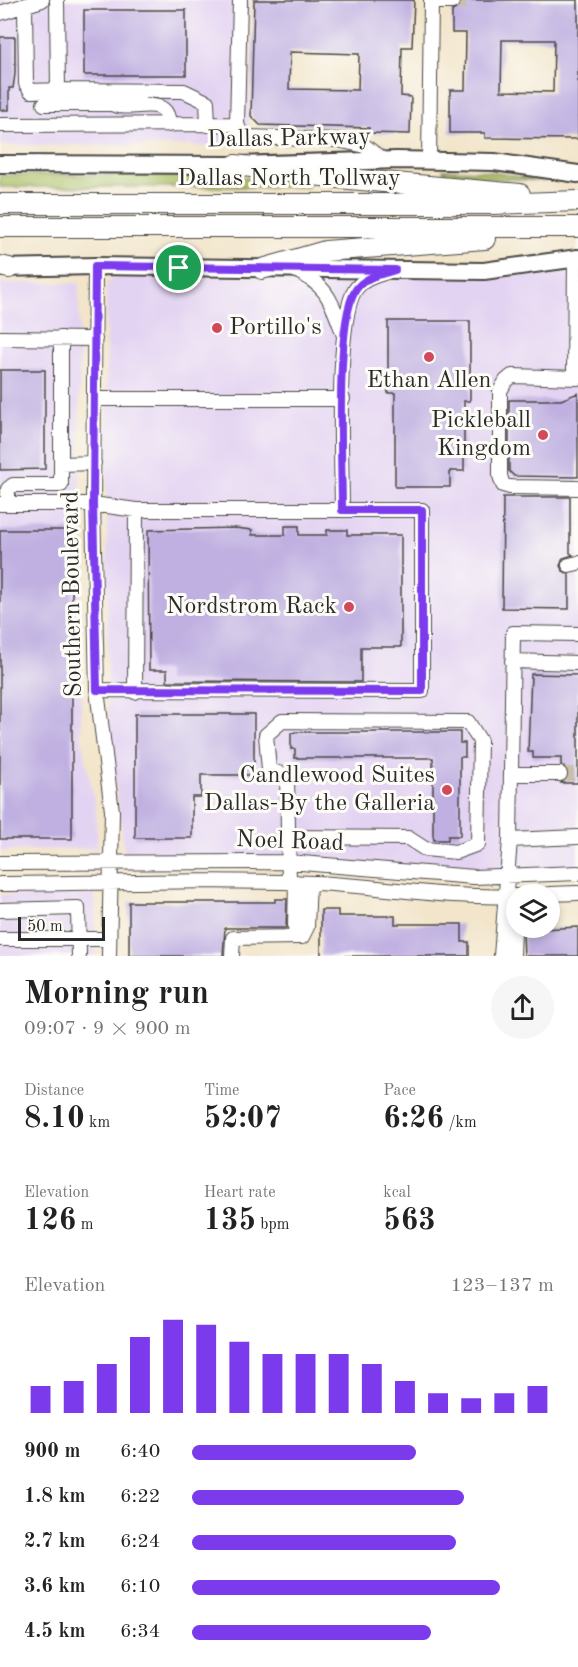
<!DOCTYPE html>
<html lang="en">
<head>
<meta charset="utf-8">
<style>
  body { margin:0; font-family:"Old Standard TT",serif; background:#f6f6f6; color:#222; height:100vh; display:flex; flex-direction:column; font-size:22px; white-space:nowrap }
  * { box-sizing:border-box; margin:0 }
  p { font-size:20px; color:#767676 }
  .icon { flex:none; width:33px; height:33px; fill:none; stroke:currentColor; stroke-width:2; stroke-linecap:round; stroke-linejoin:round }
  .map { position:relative; height:956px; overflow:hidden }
  .sheet { display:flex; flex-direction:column; background:#fff; flex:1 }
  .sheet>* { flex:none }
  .buttons { position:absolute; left:506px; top:884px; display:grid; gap:12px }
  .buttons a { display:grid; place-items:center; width:54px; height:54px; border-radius:50%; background:#fff; box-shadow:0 3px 9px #0003; font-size:30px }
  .scale { position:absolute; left:18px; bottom:15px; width:87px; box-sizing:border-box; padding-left:6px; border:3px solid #2b2b2b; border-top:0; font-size:16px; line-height:21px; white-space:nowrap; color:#2b2b2b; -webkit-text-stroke:4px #fdfcf7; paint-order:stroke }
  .pin { position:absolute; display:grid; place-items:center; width:51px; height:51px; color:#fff; margin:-26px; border:3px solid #fff; border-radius:50%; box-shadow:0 2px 6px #0007 }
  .round { display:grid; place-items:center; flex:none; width:63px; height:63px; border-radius:32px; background:#f6f6f6 }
  .headline { display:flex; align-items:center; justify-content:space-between; height:102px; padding:0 24px }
  h1 { font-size:33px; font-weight:600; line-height:45px }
  .metrics { display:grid; grid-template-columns:repeat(3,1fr); gap:9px; height:102px; padding:6px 24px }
  .metrics div { display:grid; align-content:center }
  .metrics b { font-size:30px; font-weight:600 }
  .metrics small { font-size:16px; font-weight:400 }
  .metrics p { font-size:16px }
  .chart { height:168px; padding:12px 24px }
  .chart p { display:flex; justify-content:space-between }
  .chart svg { width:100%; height:108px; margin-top:6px; stroke:#7c3aed; stroke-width:6 }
  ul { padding:0 24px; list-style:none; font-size:20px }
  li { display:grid; grid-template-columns:96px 72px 1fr; align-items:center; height:45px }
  li i { height:15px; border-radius:8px; background:#7c3aed }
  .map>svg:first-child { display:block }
</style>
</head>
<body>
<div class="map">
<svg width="578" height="956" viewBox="0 0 578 956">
  <rect width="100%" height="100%" fill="#fdfcf7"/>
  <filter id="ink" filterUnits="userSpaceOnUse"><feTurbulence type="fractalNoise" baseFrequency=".0167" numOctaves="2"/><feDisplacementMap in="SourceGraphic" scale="12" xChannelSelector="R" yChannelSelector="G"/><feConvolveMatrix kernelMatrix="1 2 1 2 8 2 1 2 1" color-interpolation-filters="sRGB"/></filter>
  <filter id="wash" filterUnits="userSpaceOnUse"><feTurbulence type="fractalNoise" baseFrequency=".008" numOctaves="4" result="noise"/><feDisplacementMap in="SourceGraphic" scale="24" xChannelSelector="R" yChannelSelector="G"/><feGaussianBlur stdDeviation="1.35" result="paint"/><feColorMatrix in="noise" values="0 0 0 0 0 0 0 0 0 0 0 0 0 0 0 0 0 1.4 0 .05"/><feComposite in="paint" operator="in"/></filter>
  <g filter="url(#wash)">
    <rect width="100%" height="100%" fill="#f2e5ca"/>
    <path fill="#e3d3f2" d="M0,0H249V146L0,145Z
      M578,273V866L488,873L135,858L125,855L112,758L108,709L106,287L109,280L116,277L499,276Z
      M0,283H79L81,735L95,805L98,848L0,851Z
      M0,895H95V956H0Z"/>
    <path fill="#a8bd61" stroke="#6a7446" stroke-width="1.5" d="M443,170L483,171L545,181L446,176Z
      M0,175H201L308,181V187H0Z"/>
    <g id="blocks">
      <path fill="#c0b0e1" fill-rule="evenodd" d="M254,0H414L412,47H402L401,96L411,97L410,134L368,133L369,128L260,125L251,116ZM290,52L359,54L358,90L289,89Z
        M461,0H578V139L485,138V133H450V90H465L466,33H452V11L459,7ZM502,40H554L553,92L501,91Z
        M84,10H186V75H84Z
        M0,37H15V74L13,88H9V110H0Z
        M388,321H470V401H464V471H450V487H395V393H388Z
        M0,370H45V469L0,470Z
        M578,393V477L514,476L509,471V400H561Z
        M503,497H570V553L573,555L563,558L560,566L563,571L569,574V609L502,608Z
        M285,526H299V535H327V530H347V535H401V647H361V682L167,681V670H149L148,530L235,528L252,530V535H285Z
        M0,530H72V839H0Z
        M531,674L578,675V783H561L569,775L567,769L561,765V758H533V752H528Z
        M135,714H254V775H201V797H192V838H135Z
        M296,732H460V743H465V757H460V836H448V840H434L433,835V758H295V749H291V733Z
        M275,899H287L286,928H225L223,956H129V902H275Z
        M321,910H338V916H395V924H462V942H469V956H321Z
        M578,927V956H524L523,932L526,930Z"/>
    </g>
  </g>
  <g filter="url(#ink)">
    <use href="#blocks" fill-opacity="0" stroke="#494743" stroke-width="1.5"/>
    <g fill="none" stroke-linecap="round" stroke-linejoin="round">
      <path stroke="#cac0aa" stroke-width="14" stroke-dasharray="14 7" stroke-linecap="butt" d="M452,2H471
        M560,774H578"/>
      <defs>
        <path id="minor" d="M57,0L58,90L184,91L207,102L208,125
          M431,2H452
          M25,5L26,84L31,91L58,90
          M0,13L42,0
          M139,99L111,104C134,113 168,92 169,125
          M44,104H111
          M237,124L240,132L249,137L338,140L365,146L383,160
          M0,125L237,124L240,0
          M429,161L431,0
          M95,266L93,504L97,690L112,811L109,956
          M293,269C328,286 330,298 343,333
          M0,338L95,339
          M61,338V464L94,463
          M574,378L575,258
          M578,378L512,376L506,381L500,391V476L503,485L510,487L578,488
          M94,399H343
          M0,504H93L136,510H342C342,467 335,321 355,290C362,279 375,276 387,272
          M8,504V489L13,485H61V464
          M569,565L578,563
          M512,661L578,663
          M97,690L422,691V510H342
          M135,692L136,510
          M511,774H560
          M288,837L408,838L425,849L456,852L478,844L480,741L468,722L282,721L266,735L269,770L287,776L289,882
          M510,840L578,837
          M0,863L289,862L474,877L578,873
          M296,882L295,927L302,937
          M0,884C105,883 211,879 315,883C382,886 449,899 516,896
          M549,894L578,893
          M509,904L514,929L513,956
          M0,910L78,908L79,956
          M302,937L307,927L309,883
          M0,939H109
          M232,956L233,938L302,937
          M501,956L510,840L513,633L578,634"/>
        <path id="major" d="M0,164L235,165L397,160L494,162L578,174
          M0,268L95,266L484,271L578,258"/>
        <path id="highway" d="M235,165L338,178L520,194
          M0,204H493L578,201
          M0,227H578
          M0,266L9,268
          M262,269L325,251L485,239"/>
      </defs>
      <use href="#minor" stroke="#494743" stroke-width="16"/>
      <use href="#major" stroke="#494743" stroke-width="20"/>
      <use href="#highway" stroke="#494743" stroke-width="22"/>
      <use href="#minor" stroke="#fff" stroke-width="14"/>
      <use href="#major" stroke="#fff" stroke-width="16"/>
      <use href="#highway" stroke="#fff" stroke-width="20"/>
    </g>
  </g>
  <g fill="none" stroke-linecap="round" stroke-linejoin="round" filter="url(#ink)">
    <defs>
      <path id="route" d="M95,266L395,270C381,274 363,277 355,291C335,324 342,465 342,510H422V691L97,690L93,504Z"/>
    </defs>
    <use href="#route" stroke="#fff" stroke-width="12"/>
    <use href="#route" stroke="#7c3aed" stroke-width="8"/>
  </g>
  <g fill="#d1495b" stroke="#fdfcf7" stroke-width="2">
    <circle cx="217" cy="328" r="6"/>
    <circle cx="429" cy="357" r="6"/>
    <circle cx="543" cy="435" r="6"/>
    <circle cx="349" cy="607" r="6"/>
    <circle cx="447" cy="790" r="6"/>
  </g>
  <g text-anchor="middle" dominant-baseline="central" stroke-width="6" stroke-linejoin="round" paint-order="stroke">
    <g font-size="24" fill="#2b2b2b" stroke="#fdfcf7">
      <text transform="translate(289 139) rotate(-1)">Dallas Parkway</text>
      <text x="289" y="179">Dallas North Tollway</text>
      <text transform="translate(73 594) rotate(-91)">Southern Boulevard</text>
      <text transform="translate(290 842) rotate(2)">Noel Road</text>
    </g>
    <g font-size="24" fill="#2b2b2b" stroke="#fdfcf7" text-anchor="end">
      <text x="229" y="328" text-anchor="start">Portillo's</text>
      <text x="429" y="381" text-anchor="middle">Ethan Allen</text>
      <text x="531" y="421">Pickleball<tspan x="531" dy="28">Kingdom</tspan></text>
      <text x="337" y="607">Nordstrom Rack</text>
      <text x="435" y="776">Candlewood Suites<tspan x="435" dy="28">Dallas-By the Galleria</tspan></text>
    </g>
  </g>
</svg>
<div class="buttons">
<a><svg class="icon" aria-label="layers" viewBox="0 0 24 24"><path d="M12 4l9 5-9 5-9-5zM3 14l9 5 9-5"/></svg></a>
</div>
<div class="scale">50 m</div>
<div class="pin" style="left:179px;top:268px;background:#1e9e55"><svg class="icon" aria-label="arrive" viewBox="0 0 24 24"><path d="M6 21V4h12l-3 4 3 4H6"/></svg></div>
</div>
<section class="sheet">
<div class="headline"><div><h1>Morning run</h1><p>09:07 · 9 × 900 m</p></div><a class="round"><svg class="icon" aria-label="share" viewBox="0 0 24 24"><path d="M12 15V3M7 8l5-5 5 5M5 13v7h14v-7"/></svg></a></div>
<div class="metrics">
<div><p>Distance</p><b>8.10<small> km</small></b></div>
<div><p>Time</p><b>52:07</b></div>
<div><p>Pace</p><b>6:26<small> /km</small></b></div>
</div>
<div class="metrics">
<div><p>Elevation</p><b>126<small> m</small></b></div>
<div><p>Heart rate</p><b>135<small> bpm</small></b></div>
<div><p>kcal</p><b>563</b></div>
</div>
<div class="chart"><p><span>Elevation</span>123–137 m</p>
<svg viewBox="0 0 160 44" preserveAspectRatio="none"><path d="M5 44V33M15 44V31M25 44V24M35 44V13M45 44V6M55 44V8M65 44V15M75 44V20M85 44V20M95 44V20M105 44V24M115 44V31M125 44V36M135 44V38M145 44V36M155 44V33"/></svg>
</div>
<ul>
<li><b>900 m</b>6:40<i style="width:62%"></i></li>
<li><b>1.8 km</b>6:22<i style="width:75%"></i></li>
<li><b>2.7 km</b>6:24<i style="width:73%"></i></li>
<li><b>3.6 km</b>6:10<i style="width:85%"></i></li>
<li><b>4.5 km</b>6:34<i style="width:66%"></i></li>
</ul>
</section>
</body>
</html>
